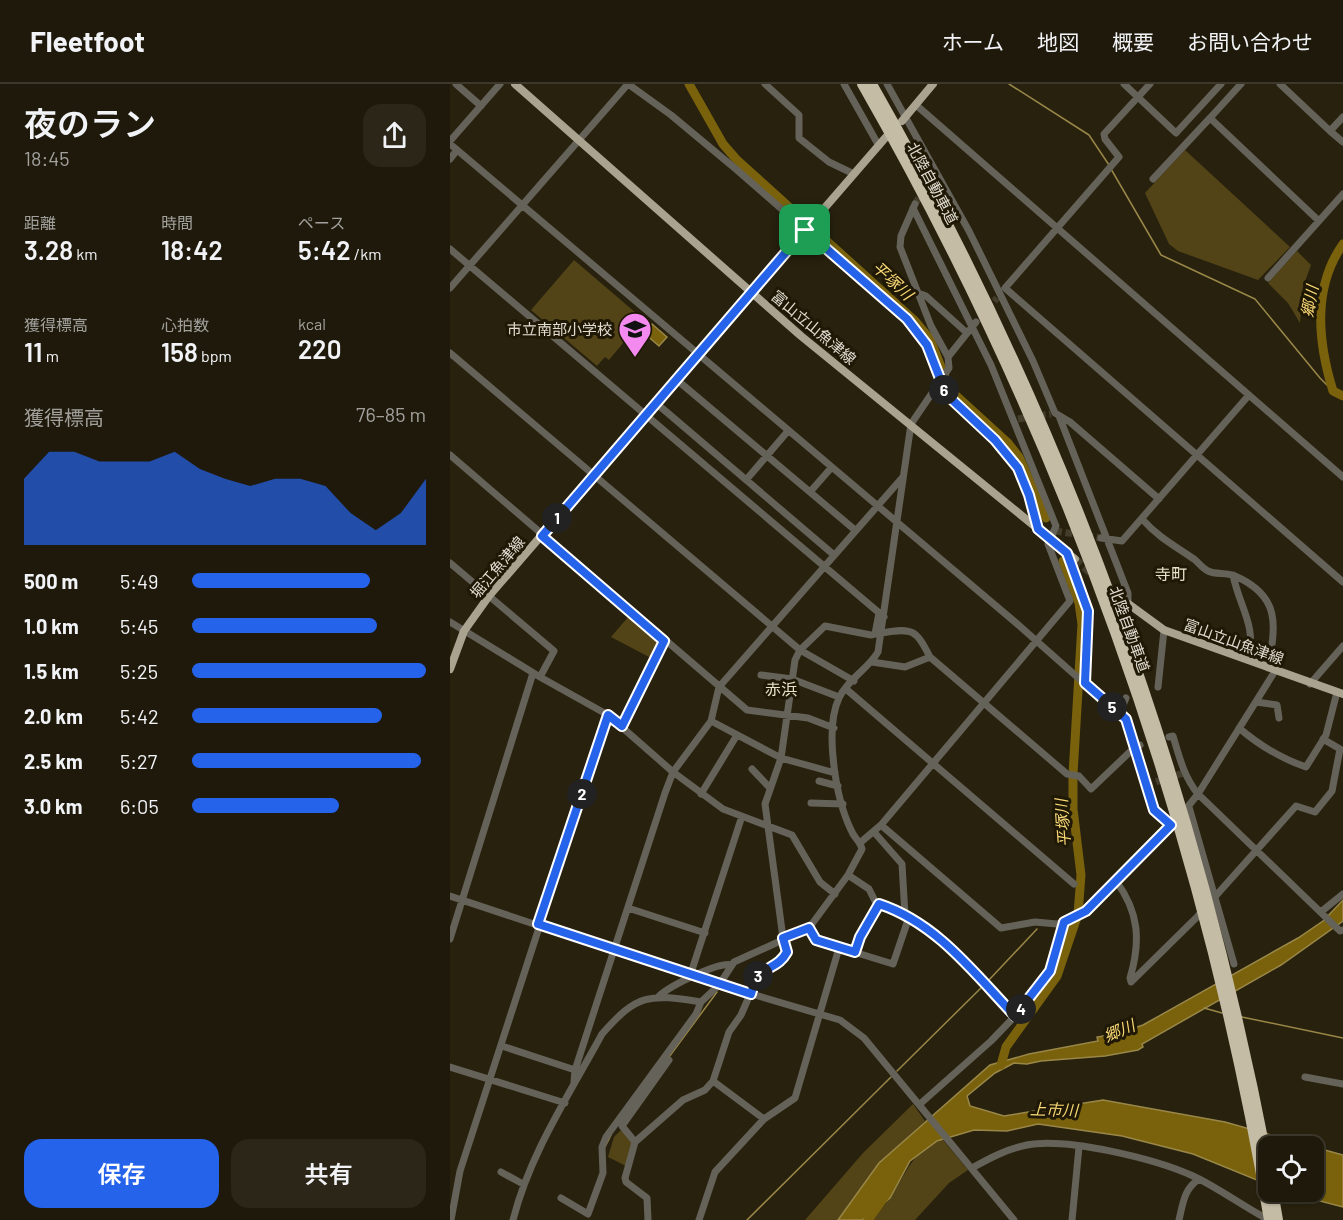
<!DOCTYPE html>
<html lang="ja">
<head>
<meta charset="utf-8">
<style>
  body { margin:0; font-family:Barlow,"Noto Sans JP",sans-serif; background:#2b2618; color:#f1f3f6; height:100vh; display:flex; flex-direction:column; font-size:22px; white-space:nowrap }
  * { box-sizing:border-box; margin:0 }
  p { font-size:20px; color:#a1a09c }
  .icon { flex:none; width:33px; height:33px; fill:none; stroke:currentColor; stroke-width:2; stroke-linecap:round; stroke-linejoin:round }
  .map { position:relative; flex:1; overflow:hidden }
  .sheet { display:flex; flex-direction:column; background:#1e190a; width:450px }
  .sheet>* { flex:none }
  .fabs { position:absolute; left:808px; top:1052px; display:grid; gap:12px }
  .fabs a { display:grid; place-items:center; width:66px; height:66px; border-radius:12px; background:#1e190a; box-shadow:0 2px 4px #0004,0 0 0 2px #3c382b; font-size:30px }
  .pin { position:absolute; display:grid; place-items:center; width:51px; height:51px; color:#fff; margin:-26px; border-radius:12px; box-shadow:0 3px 9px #0006 }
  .km { position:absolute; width:30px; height:30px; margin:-15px; border-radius:50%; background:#222; color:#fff; font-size:16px; line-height:30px; text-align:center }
  .round { display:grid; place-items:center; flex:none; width:63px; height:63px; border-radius:18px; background:#2b2618 }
  .head { display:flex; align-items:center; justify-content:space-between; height:102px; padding:0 24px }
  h1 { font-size:33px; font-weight:600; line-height:45px }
  .stats { display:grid; grid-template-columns:repeat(3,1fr); gap:9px; height:102px; padding:6px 24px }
  .stats div { display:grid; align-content:center }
  .stats b { font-size:26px; font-weight:600 }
  .stats small { font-size:16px; font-weight:400 }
  .stats p { font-size:16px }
  .chart { height:168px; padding:12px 24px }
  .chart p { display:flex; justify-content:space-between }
  .chart svg { width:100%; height:108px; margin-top:6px; fill:#2563eb; opacity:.7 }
  .action { display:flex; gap:12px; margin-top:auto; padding:12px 24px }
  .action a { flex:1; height:69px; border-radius:18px; background:#2563eb; color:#fff; font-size:24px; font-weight:600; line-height:69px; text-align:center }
  .action a+a { background:#2b2618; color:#f1f3f6 }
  ul { padding:0 24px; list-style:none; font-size:20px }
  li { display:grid; grid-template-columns:96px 72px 1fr; align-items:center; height:45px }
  li i { height:15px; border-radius:8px; background:#2563eb }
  header { display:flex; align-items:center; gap:36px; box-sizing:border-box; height:84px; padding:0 30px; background:#1e190a; border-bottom:2px solid #3c382b }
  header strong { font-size:28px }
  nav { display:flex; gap:33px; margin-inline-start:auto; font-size:21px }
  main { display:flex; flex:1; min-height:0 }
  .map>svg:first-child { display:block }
</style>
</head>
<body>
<header>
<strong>Fleetfoot</strong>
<nav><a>ホーム</a><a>地図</a><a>概要</a><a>お問い合わせ</a></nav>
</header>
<main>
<section class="sheet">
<div class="head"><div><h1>夜のラン</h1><p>18:45</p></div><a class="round"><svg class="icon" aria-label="share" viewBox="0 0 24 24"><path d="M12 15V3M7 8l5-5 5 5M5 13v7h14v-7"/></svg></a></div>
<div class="stats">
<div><p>距離</p><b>3.28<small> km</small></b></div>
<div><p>時間</p><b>18:42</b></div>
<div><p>ペース</p><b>5:42<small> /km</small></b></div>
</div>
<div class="stats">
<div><p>獲得標高</p><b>11<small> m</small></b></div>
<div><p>心拍数</p><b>158<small> bpm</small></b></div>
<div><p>kcal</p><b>220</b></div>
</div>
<div class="chart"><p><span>獲得標高</span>76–85 m</p>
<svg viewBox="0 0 160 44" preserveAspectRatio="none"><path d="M0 44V17L10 6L20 6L30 10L40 10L50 10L60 6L70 13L80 17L90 20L100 17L110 17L120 20L130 31L140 38L150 31L160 17V44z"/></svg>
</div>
<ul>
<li><b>500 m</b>5:49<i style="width:76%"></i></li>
<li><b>1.0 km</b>5:45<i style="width:79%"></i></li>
<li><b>1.5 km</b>5:25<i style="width:100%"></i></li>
<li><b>2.0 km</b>5:42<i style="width:81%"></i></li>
<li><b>2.5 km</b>5:27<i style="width:98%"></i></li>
<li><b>3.0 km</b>6:05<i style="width:63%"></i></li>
</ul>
<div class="action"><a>保存</a><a>共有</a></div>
</section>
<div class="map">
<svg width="893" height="1136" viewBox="0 0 893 1136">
  <rect width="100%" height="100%" fill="#28210e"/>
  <path fill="#524417" d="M735,66L840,163L808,196L728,167L719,160L695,109Z
    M847,167L861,181L853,203L850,239L838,219L818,199Z
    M124,176L193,235L159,276L155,273L147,282L81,226Z
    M179,532L212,557L201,574L161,553Z
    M463,1020L475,1037L429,1079L388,1136H355L413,1069Z
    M172,1045L183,1059L176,1082L158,1073L164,1053Z
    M493,1056L518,1086L499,1099L465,1136H412C420,1128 434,1122 441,1112C456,1091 464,1062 493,1056Z"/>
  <path fill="#7a620d" stroke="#998748" stroke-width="1.5" d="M202,240L217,253L209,262L194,249Z
    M893,816V837L831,881L692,960L693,963L688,966L655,972L591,977L577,980L564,979L545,989L517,1012L520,1022L554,1032L653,1016L775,1038L860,1062H819V1101L743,1070L672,1052L588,1040L557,1047L524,1046L487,1057L460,1077L440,1114L412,1136H388L429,1079L540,981L579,970L648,957L647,953L666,950L693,941L848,854L873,837Z
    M864,1063L893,1071V1123L832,1107H864Z"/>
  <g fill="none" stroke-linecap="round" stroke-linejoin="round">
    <path stroke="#998748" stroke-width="1.5" d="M559,0L639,51L659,81
      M661,85L711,171L805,215L870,294L883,307
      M538,897L587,845
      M754,924L772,929
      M792,933L893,954
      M219,973L267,908
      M447,987L533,902
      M155,1063L161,1051
      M297,1136L441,993"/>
    <path stroke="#7a620d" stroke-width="9" d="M239,0L273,60L286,75L464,236L480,255L500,306L558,359L569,373L596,434
      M893,160C862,204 868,258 883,307L893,312
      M551,981L556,963L607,892L628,830L631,791L623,725V690L632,540L629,519L613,477
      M418,1136L435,1112"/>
    <path stroke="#443d2b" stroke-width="7" stroke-dasharray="7 3.5" stroke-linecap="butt" d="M465,120L486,86
      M537,225L547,214
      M568,335L601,330
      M605,447L651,454
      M696,701L734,689"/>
    <path stroke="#443d2b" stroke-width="8" stroke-dasharray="8 4" stroke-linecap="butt" d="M625,475L643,491"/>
    <path stroke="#656259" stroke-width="7" d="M6,0L31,22
      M178,0L221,31L287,86L457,235L477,261L496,310L560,372L579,411L588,445
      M315,0L349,31V54L379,78L404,90
      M394,0L429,62
      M437,0L519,147L583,277L605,329L620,338L709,415
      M674,0L726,49L771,0
      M700,0L654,50L655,55L669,73L555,204L893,498
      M830,0L880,47
      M466,21L893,393
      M893,33L880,47L893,58
      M760,34L791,0
      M0,57L50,0
      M0,60L565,538L660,622L676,635L704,726L721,741
      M0,75L7,66
      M703,95L760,34L869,137
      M0,165L434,533
      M818,194L893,110
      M0,204L178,0
      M468,209L476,212L517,249
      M0,269L350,566L345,576L331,674L315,720L333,854L337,868L332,877L315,884L308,892L291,931L279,948L263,997L255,1006L233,1016L185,1058L175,1094L176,1098L197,1114L198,1136
      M498,273L526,238
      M227,296L405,446
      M206,319L384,471
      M609,332L678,509V520
      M0,371L297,626L358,634L384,644
      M296,396L338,347
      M360,408L381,384
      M693,436C708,453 725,462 744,475C749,479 752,484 758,487C766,491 776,488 785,492C831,512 826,541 818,584
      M651,454L672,457L799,311
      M617,469L638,527L635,599
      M0,479L104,567L90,593
      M783,491C790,525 807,541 798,576
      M0,538L90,593L158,631L223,688L273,725L342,751L370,798L385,810
      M432,549C463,543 466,546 480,573
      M732,551L765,547
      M422,578L455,583L480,573L617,690L629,692L641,705L685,663L690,661
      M311,591L342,595L389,613
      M404,597L350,566L375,542L421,551L425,550L429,529
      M860,600L893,562
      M708,603L714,546
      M396,605L624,800
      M806,618L827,621L829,634
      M670,628L676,614
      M261,637L331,674L385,689
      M172,642L214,557
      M789,644C810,662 830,674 856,683L876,651L887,608
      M719,653L723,652C729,672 734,693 748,710L890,847L893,846
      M302,685L320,704
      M369,697L388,702
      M251,710L287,651
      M361,719L393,720
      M739,723L784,880
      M732,730L748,710L825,587
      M431,741L551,844L585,838L607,840L632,831L722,740
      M424,748L452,780L455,831
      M411,758L431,741L620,517L598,460L606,442L541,281L463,124
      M398,791L419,805L426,819C486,837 523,888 565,932L541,957L470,1020
      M666,797C689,828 691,857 680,894L681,898L746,834L846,722L865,728L882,707L890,665L873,655
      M0,812L240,892L390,936L414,954L564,1136
      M178,824L255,849
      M872,827L893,810
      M359,844L365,856L443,880L459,833
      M0,855L83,589
      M405,868L409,853L429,820
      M240,892L292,732
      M209,912C220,902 269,877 282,881
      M565,932L600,887L614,838
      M55,963L125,986
      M0,983L115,1019
      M855,993L893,1000
      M263,997L314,1035L345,1014L389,864
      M124,998L125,986L215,709L223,688L261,637L269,603L452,394
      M185,1058L172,1042L219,976
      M522,1084C540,1074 557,1065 577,1061C616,1053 706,1075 743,1092C767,1103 794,1123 819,1136
      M51,1088L73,1100
      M111,1114L138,1130L153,1089L152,1063L156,1053L246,930L251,918
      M1,1136L10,1087L158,631
      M63,1136C80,1069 119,1011 152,950C188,909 199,910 251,918L269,901L284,878L359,844L398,791L412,765C410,757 404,754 401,746C386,715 374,646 389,614C397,596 418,585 428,568L461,340L499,284L498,273L481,242L450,163L451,152L465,120
      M249,1136L265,1088L314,1035
      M622,1136L629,1063
      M729,1136C733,1119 734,1105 749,1095"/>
    <path stroke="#aaa38f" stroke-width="8" d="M65,0L351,252L625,475
      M452,37L483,0
      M673,516L714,546L893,610
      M0,585L14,547L39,512L436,53"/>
    <path stroke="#c5bca5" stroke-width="10" d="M412,0C613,351 752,737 819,1136
      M422,0C615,337 747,704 819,1085
      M823,1107L828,1136"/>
  </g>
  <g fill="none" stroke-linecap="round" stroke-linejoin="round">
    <defs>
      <path id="route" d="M355,146L457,235L477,261L496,310L545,356L568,384L579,411L588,445L617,469L638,527L635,599L676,635L704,726L721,741L636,827L614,838L600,887L565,932C524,889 487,839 429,820L410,853L405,868L366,856L359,844L333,854L337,868C326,888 309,879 301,910L88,840L158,631L172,642L214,557L92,452Z"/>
    </defs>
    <use href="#route" stroke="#fff" stroke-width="12"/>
    <use href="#route" stroke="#2563eb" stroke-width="8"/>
  </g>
  <defs>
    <symbol id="school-pin" viewBox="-11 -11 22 30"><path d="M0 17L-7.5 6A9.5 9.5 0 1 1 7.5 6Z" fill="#f489ef" stroke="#1e1805"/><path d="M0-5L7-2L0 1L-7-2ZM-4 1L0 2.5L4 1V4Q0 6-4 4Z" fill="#111"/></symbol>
  </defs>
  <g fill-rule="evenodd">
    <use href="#school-pin" x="166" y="226" width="38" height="52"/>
  </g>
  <g text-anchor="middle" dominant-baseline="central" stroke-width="6" stroke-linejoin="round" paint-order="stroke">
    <g font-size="15" fill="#e1dcd1" stroke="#1e1805">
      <text transform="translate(483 99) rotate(62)">北陸自動車道</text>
      <text transform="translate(364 243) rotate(40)">富山立山魚津線</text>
      <text transform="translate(47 483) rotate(-50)">堀江魚津線</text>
      <text transform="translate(680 545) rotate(70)">北陸自動車道</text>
      <text transform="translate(784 557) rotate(20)">富山立山魚津線</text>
    </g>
    <g font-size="15" fill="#e1dcd1" stroke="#1e1805" text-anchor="end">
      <text x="162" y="245">市立南部小学校</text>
    </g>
    <g font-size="16" font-style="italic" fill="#f8d775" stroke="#1e1805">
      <text transform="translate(443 196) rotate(43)">平塚川</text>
      <text transform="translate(859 217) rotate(-80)">郷川</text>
      <text transform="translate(612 739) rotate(-94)">平塚川</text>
      <text transform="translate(669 946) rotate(-23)">郷川</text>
      <text transform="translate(604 1025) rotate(2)">上市川</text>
    </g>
    <g font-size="16" fill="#eae2ca" stroke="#1e1805">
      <text x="721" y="489">寺町</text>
      <text x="331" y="604">赤浜</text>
    </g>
  </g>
</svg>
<div class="fabs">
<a><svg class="icon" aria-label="locate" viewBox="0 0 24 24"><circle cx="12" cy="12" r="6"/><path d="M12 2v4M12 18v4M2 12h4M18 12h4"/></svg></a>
</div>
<div class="pin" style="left:355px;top:146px;background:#1e9e55"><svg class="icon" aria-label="arrive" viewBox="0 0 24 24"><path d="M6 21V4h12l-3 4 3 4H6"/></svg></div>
<b class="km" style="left:107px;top:434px">1</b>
<b class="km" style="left:132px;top:710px">2</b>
<b class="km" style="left:308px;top:892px">3</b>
<b class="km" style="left:571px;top:925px">4</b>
<b class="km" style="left:662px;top:623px">5</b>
<b class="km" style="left:494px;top:306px">6</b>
</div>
</main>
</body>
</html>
